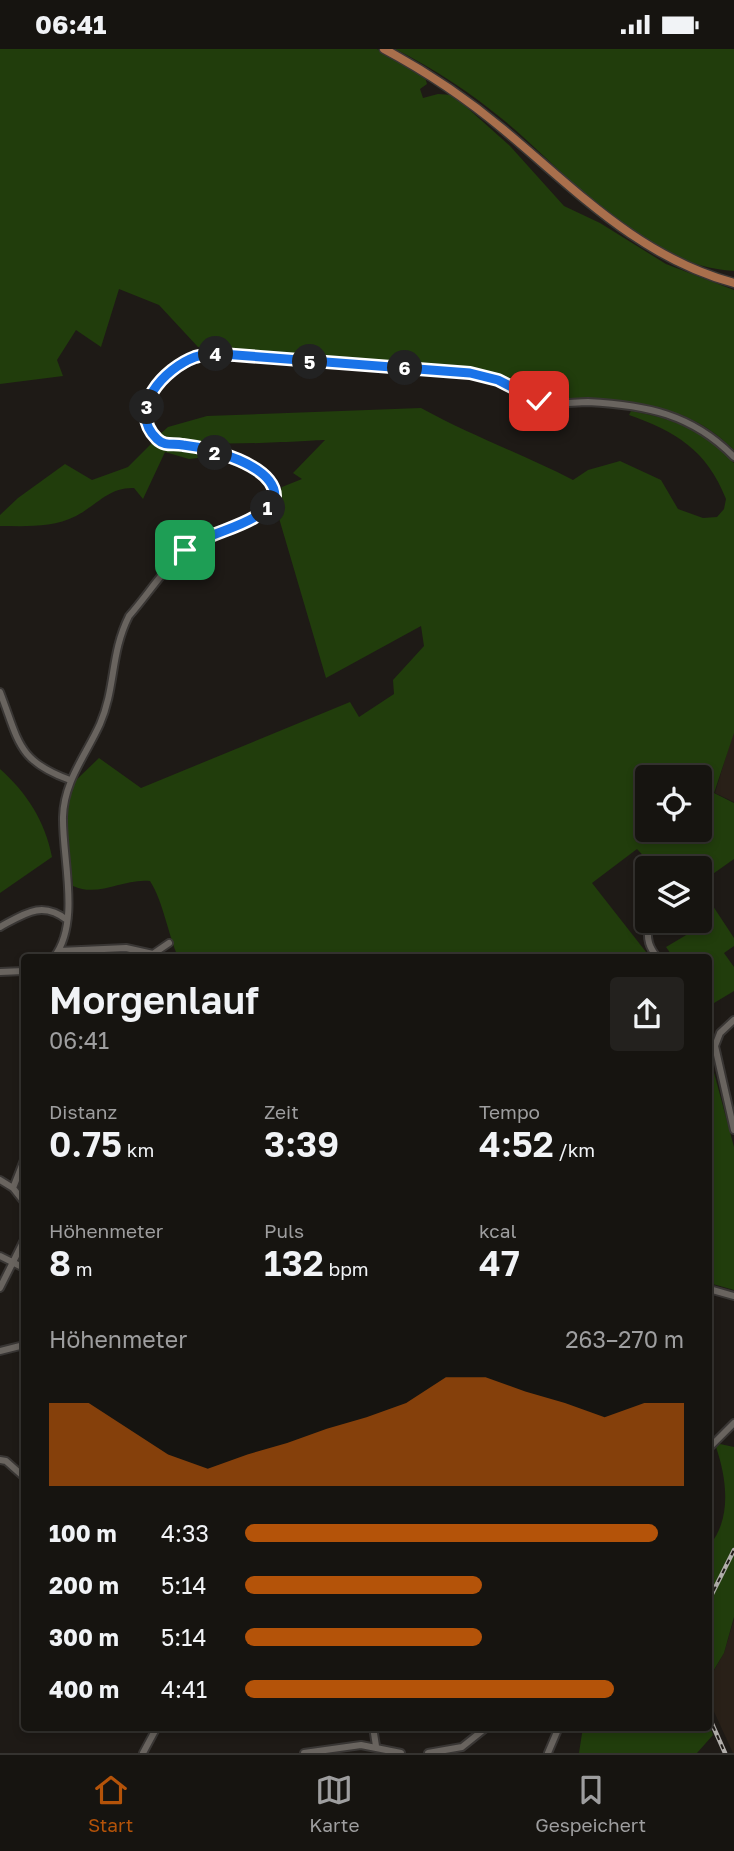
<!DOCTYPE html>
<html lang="de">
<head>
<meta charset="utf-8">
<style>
  body { margin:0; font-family:"Golos Text",sans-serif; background:#23211e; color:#f1f3f6; height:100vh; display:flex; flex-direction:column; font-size:26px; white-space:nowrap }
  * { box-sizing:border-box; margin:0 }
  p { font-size:23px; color:#9e9e9f }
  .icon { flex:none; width:38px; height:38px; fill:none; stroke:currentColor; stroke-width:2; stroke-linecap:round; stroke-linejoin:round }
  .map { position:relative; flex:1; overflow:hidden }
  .sheet { position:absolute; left:21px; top:905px; width:691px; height:777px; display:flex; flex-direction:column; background:#161410; border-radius:7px; box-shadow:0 4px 10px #0003,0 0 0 2px #353330 }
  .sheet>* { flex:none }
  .fabs { position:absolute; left:635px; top:716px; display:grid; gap:14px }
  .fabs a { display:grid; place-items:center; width:77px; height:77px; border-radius:7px; background:#161410; box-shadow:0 4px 10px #0003,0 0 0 2px #353330; font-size:35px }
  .pin { position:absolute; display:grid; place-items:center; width:60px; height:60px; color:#fff; margin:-30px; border-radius:14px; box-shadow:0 4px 10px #0006 }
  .km { position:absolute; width:35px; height:35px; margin:-18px; border-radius:50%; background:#222; color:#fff; font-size:19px; line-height:35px; text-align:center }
  .round { display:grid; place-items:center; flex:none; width:74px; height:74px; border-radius:7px; background:#23211e }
  .headline { display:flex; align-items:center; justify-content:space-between; height:119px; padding:0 28px }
  h1 { font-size:38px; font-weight:600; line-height:52px }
  .figures { display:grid; grid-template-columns:repeat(3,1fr); gap:10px; height:119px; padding:7px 28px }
  .figures div { display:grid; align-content:center }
  .figures b { font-size:35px; font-weight:600 }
  .figures small { font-size:19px; font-weight:400 }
  .figures p { font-size:19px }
  .chart { height:196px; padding:14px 28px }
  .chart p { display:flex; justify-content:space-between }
  .chart svg { width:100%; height:126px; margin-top:7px; fill:#b45309; opacity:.7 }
  ul { padding:0 28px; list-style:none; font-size:23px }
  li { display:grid; grid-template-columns:112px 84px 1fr; align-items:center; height:52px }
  li i { height:18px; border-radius:9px; background:#b45309 }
  .status { display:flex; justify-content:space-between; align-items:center; height:49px; padding:0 35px; background:#161410; direction:ltr }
  .status svg { height:19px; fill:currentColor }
  .dock { display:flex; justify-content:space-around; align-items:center; height:98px; border-top:2px solid #353330; background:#161410; font-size:19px; color:#9e9e9f }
  .dock a { display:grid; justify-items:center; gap:4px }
  .dock .selected { color:#b45309 }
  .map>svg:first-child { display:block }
</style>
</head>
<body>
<div class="status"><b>06:41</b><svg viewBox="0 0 49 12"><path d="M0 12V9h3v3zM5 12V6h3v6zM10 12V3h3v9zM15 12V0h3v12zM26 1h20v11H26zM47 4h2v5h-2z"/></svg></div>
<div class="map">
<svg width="734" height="1704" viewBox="0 0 734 1704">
  <rect width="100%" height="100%" fill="#1e1a16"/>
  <path fill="#292018" d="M733,684H734V753L715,744Z
    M734,1570V1704H733L710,1654L709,1630L724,1604Z"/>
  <path fill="#213d0c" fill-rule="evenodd" d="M0,0H377L425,28L427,35L420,40L423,49L438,45L453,46L510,97L564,157L600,174L666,215L734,241V401C695,363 656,354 602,353C587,352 569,355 554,352C530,348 504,330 479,323L228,303L198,298L159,256L119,240L101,298L76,281L57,311L63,327L0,335Z
    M395,0H734V222C640,216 573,129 506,73C472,45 435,20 395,0Z
    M421,359C470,386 522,405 573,431L588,421L620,412L661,431L678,460L703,469L717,468L724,460L726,450C707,401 675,382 629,366L631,362C673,369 704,382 734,414V684L714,744L734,754V810L700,834V819H655L637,800L592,834L650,908H178C168,885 163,852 150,832C123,829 99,849 73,837L66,772L68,752L72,735L99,709L141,739L350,653L359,668L394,645L393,631L424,597L421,577L326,629L276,459L282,438L302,430L293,424L325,391C296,392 177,401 159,386L168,378L207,367ZM648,728H700V780H648Z
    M155,391L208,404L206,408L189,410L165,403L143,450L134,439C109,438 97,456 76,467C52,479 26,477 0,477V466L18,449L65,415L92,431L128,418Z
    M0,720C27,744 45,772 52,808L0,844Z
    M707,848L734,889V897L724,904L734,918V942L709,957V908H673L666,898L693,882L687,872H700V852Z
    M709,1005L734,1098V1241L709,1234Z
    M720,1395L734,1398V1568L724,1604L709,1629V1497C732,1470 727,1430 716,1398Z
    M709,1674L713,1686L697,1704H579L583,1678H709Z"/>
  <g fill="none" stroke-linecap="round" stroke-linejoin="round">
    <defs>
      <path id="minor" d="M0,643C19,692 17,712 70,731
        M655,872L648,878C647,891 649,898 657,908
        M0,878C24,865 42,851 67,871
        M59,902L126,899L153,905L169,894
        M54,908C81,873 62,809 63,768C64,732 86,706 100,675C116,638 110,605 129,567C153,540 174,502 208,486C233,474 261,475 275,447C274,412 214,402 187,396C178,394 168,398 160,393C146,383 146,363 148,347C166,321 190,306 222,305L470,324C496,329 515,343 539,352C554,357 572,353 588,353C646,356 692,365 734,408
        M0,923L24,922
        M734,971L720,984L715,997L734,1081
        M0,1131L13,1139L24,1153
        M13,1139L24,1111
        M0,1207L24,1219
        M0,1239L24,1191
        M709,1240L734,1247
        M0,1302L24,1296
        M709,1399L734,1374
        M0,1411L6,1412L24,1428
        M373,1678L376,1697
        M143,1704L157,1678
        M304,1704L361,1696L401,1704
        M428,1704L462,1698L487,1678
        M548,1704L559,1678"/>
      <path id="major" d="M384,0C427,23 467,50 504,81C577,142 639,208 734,234"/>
    </defs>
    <use href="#minor" stroke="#393634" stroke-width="10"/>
    <use href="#major" stroke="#393634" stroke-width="11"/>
    <use href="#minor" stroke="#69645f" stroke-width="6"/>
    <use href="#major" stroke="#a96f4c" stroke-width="8"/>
    <defs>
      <path id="rail" d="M709,1551L734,1501
        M709,1668L725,1704"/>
    </defs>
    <use href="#rail" stroke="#b1aeab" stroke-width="4.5"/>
    <use href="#rail" stroke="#1e1a16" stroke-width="2" stroke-dasharray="5" stroke-linecap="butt"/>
  </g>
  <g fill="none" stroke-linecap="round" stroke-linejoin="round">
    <defs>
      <path id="route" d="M185,501C213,479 259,479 275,447C274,416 210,399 183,396C173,394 165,398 157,390C126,360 165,319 195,308C204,305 213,305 222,305L470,324L498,331L539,352"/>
    </defs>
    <use href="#route" stroke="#fff" stroke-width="14"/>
    <use href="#route" stroke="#1a73e8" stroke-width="9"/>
  </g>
</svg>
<div class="fabs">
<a><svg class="icon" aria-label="locate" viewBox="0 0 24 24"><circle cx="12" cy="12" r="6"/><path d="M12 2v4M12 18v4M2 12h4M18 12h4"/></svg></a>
<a><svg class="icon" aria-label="layers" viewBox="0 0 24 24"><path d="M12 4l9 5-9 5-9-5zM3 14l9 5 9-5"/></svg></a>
</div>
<div class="pin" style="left:185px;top:501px;background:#1e9e55"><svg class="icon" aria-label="arrive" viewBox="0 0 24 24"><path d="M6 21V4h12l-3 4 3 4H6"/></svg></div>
<div class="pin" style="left:539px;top:352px;background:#d93025"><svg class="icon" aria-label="check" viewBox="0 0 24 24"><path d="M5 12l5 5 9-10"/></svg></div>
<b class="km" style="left:268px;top:459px">1</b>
<b class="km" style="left:215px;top:404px">2</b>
<b class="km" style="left:147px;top:358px">3</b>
<b class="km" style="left:216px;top:305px">4</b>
<b class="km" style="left:310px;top:313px">5</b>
<b class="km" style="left:405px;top:319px">6</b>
<section class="sheet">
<div class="headline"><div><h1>Morgenlauf</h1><p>06:41</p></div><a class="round"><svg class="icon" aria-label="share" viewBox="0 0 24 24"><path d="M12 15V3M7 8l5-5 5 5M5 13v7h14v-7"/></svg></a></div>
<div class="figures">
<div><p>Distanz</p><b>0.75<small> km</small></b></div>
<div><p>Zeit</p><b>3:39</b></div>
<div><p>Tempo</p><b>4:52<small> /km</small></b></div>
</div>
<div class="figures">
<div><p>Höhenmeter</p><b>8<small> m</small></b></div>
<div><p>Puls</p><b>132<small> bpm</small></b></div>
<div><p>kcal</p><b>47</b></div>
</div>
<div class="chart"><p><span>Höhenmeter</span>263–270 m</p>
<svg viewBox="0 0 160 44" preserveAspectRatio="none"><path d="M0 44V15L10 15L20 24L30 33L40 38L50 33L60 29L70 24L80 20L90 15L100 6L110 6L120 11L130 15L140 20L150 15L160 15V44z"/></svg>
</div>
<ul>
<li><b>100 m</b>4:33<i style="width:94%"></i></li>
<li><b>200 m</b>5:14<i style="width:54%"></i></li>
<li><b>300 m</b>5:14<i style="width:54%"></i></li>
<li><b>400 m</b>4:41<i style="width:84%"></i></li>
</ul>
</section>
</div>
<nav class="dock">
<a class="selected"><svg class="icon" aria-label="home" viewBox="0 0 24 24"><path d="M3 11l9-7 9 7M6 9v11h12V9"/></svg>Start</a>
<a><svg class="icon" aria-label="map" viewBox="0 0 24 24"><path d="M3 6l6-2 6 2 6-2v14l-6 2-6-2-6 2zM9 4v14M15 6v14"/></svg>Karte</a>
<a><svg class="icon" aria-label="saved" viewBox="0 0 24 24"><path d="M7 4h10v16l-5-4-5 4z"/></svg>Gespeichert</a>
</nav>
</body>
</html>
